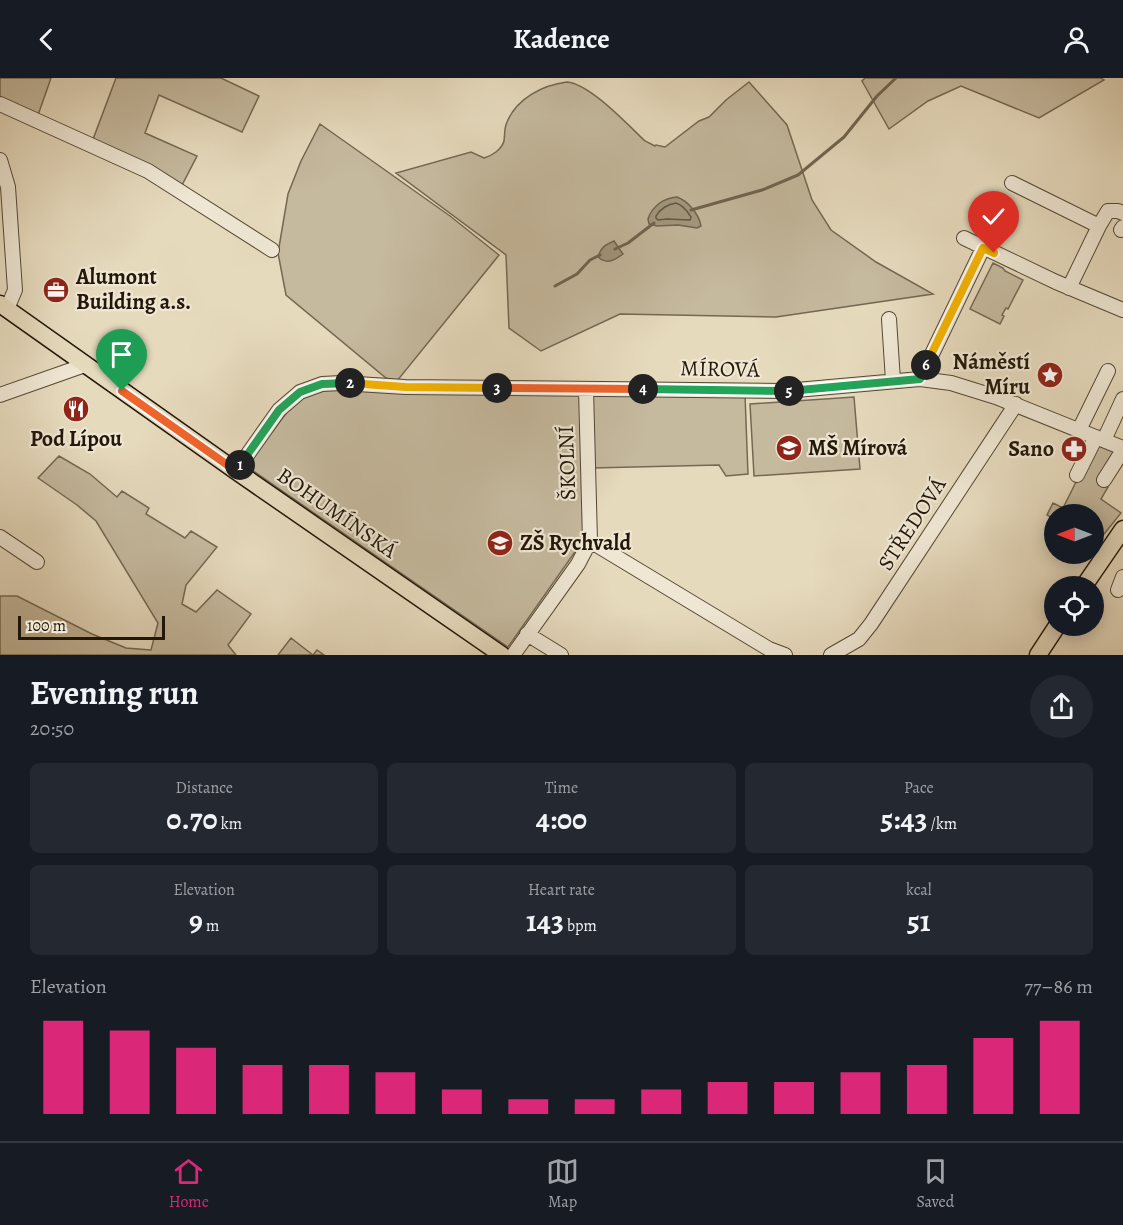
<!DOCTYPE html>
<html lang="en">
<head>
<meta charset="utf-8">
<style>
  body { margin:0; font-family:Alegreya,serif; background:#242831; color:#f1f3f6; height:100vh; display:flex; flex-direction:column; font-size:22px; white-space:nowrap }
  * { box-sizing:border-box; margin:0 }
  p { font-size:20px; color:#9ea1a6 }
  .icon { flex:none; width:33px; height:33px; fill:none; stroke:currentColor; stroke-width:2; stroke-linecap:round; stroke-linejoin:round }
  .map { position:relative; height:577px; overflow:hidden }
  .sheet { display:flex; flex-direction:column; background:#171b24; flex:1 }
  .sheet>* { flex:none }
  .needle { width:39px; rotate:270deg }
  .fabs { position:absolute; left:1044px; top:426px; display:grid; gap:12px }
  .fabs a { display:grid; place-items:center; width:60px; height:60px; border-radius:50%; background:#171b24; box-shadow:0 3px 15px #0003; font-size:30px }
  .scale { position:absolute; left:18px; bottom:15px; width:147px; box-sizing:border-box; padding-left:6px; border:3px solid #221708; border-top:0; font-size:16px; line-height:21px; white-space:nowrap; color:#221708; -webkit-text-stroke:4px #efe7d4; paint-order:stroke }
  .pin { position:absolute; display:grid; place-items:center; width:51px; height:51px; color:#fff; margin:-62px -26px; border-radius:50% 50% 50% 0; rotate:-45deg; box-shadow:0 0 6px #0007 }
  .pin .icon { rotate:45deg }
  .km { position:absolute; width:30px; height:30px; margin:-15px; border-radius:50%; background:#222; color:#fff; font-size:16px; line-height:30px; text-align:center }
  .round { display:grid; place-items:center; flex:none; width:63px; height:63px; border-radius:32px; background:#242831 }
  .headline { display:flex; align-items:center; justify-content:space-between; height:102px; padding:0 30px }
  h1 { font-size:33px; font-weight:700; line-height:45px }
  .figures { display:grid; grid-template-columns:repeat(3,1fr); gap:9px; height:102px; padding:6px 30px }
  .figures div { display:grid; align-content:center; border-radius:9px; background:#242831; text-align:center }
  .figures b { font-size:30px; font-weight:700 }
  .figures small { font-size:16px; font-weight:400 }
  .figures p { font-size:16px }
  .chart { height:168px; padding:12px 30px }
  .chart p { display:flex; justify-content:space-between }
  .chart svg { width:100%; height:108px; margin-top:6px; stroke:#db2777; stroke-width:6 }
  header { display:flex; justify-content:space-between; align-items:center; height:78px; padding:0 30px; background:#171b24; font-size:27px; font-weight:700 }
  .tab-bar { display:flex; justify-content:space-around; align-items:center; height:84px; border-top:2px solid #363941; background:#171b24; font-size:16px; color:#9ea1a6 }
  .tab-bar a { display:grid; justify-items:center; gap:3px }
  .tab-bar .active { color:#db2777 }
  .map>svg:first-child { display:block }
</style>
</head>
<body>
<header><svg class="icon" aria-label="back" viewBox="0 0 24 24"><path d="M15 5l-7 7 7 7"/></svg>Kadence<svg class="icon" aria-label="person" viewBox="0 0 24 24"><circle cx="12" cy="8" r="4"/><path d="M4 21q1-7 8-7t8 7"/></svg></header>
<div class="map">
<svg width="1123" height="577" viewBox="0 0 1123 577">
  <rect width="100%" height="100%" fill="#e6dabd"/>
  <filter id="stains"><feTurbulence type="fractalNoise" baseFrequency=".00333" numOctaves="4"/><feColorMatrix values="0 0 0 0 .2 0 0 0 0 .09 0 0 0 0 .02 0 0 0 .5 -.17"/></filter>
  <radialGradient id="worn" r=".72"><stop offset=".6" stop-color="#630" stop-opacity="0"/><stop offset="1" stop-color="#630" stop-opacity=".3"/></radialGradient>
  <path fill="#c5b99e" stroke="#746853" stroke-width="1.5" d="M0,0H51L37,40L0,21Z
    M116,0H221L259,18L242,54L159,17L145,55L197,78L180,111L92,64Z
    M865,0H1101L1104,2L1039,40L961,8L928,23L889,51L862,3Z
    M567,4C590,6 627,46 645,63L655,68L656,67L665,69L699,43L709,39L726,22L749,4L787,47L812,122L831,152L876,184L933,216L776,239L620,236L541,273L509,250L506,177L396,95L471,74L484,80C492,78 502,71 504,63C505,56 504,50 507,44C517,20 543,7 567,4Z
    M320,46L450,138L499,177L397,303L386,300L286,217L278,175L288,116L301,83Z
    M993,185L1003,190L1005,193L1023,202L1008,231L1006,230L1002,237L1004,238L1000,246L970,231Z
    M322,311L581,316L584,461L508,569L246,388L291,329L305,318Z
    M589,316L745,317L748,396L726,398L719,387L592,390Z
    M854,319L860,391L754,398L750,326Z
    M1094,364L1123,377L1111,378L1097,401L1108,409L1101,421L1121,435L1101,460L1094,454V436H1054V441L1047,437L1053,425L1063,430L1077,402Z
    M59,378L90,396L117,419L122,413L149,430L146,436L185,460L191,453L217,469L186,507L182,526L196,534L217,512L251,536L228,567L236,577H0V518H17L92,556L126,570L151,572L158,545L96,443L77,427L38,400Z
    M291,560L313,577L317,572L324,577H278Z"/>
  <path fill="#a3987f" stroke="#6f644f" stroke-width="1.5" d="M677,119C688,123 699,136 701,148L697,150L678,147L657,148L649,146L648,141C652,128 664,120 677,119Z
    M614,163L623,176C615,182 607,187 598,179C601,169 605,167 614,163Z"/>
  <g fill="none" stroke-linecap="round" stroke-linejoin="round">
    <path stroke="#625844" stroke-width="1.5" d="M676,125C682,127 688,134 691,139L690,142L667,141L658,142L656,140V138C660,131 668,126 676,125Z"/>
    <path stroke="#6f644f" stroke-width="3" d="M691,132L762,112L798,97L844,59L877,18L896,0
      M615,171L628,165L654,145
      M555,208L577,196L590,182L600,177"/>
    <defs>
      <path id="minor" d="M0,26L148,93L272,172
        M0,82L8,109L15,212L7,231
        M1012,105L1099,148L1069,210
        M1099,148L1108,133H1118L1123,135
        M1121,152L1123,149
        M964,160L1056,204L1123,232
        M889,241L893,303
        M920,301L983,170
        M0,317L85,287
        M1079,352L1108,293
        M1104,362L1123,321
        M236,393L279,332L300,314L322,306L341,305L405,309L785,313L920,301L951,305L996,319L1123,370
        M1077,397L1096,359
        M1104,402L1123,372
        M0,459L37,484
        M590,463L769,571L785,577
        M1118,512L1123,499
        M527,556L561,577
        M513,577L578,486L590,463L586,311
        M831,577L859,561L871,546L1016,326"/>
      <path id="major" d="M0,226L236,393L502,577
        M1084,508L1123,451
        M1038,577L1057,548"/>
    </defs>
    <use href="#minor" stroke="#534835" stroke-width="16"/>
    <use href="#major" stroke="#221708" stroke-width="19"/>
    <use href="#minor" stroke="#efe7d4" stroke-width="14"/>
    <use href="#major" stroke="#e6dabd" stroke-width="16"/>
  </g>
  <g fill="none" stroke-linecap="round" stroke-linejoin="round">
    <defs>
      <path id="split-1" d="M122,313L236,393L240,387"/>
      <path id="split-2" d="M240,387L279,332L300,314L322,306L350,305"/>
      <path id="split-3" d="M350,305L405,309L497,310"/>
      <path id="split-4" d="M497,310L643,311"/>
      <path id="split-5" d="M643,311L789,313"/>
      <path id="split-6" d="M789,313L920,301L926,287"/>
      <path id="split-7" d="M926,287L983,170L994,175"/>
    </defs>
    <use href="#split-1" stroke="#fff" stroke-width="12"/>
    <use href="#split-2" stroke="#fff" stroke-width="12"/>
    <use href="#split-3" stroke="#fff" stroke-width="12"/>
    <use href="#split-4" stroke="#fff" stroke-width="12"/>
    <use href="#split-5" stroke="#fff" stroke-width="12"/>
    <use href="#split-6" stroke="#fff" stroke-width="12"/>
    <use href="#split-7" stroke="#fff" stroke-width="12"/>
    <use href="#split-1" stroke="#f0652b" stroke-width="8"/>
    <use href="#split-2" stroke="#22a559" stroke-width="8"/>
    <use href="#split-3" stroke="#f5b400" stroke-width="8"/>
    <use href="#split-4" stroke="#f0652b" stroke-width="8"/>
    <use href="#split-5" stroke="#22a559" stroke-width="8"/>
    <use href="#split-6" stroke="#22a559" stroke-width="8"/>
    <use href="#split-7" stroke="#f5b400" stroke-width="8"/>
  </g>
  <defs>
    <symbol id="office-disc" viewBox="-11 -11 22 22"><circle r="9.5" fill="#8f2418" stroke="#efe7d4"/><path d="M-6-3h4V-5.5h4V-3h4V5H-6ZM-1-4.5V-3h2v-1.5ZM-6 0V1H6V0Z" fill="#fff"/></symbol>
    <symbol id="sight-disc" viewBox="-11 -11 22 22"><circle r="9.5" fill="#8f2418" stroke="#efe7d4"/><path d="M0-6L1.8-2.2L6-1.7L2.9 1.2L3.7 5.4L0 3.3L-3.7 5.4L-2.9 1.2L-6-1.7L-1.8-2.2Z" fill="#fff"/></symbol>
    <symbol id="restaurant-disc" viewBox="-11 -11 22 22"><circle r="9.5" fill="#8f2418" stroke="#efe7d4"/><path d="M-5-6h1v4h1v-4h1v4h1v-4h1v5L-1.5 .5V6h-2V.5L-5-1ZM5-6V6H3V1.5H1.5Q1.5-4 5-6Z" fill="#fff"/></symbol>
    <symbol id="school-disc" viewBox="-11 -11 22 22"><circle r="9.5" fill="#8f2418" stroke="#efe7d4"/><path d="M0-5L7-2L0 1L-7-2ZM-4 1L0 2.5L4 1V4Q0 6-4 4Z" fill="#fff"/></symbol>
    <symbol id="pharmacy-disc" viewBox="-11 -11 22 22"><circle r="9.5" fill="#8f2418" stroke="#efe7d4"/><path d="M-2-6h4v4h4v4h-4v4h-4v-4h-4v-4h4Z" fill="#fff"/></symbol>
  </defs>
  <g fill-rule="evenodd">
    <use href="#office-disc" x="41" y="197" width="30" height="30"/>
    <use href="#sight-disc" x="1035" y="282" width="30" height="30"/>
    <use href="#restaurant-disc" x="61" y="316" width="30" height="30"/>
    <use href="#school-disc" x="774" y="355" width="30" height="30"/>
    <use href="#pharmacy-disc" x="1059" y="356" width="30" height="30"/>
    <use href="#school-disc" x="485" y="450" width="30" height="30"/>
  </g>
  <g text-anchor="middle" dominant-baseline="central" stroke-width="4.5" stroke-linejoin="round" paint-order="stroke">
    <g font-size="22" font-weight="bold" fill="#221708" stroke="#efe7d4" text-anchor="start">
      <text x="76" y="199">Alumont<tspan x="76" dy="25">Building a.s.</tspan></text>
      <text x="1030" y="284" text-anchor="end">Náměstí<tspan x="1030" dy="25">Míru</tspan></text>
      <text x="76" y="361" text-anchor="middle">Pod Lípou</text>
      <text x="808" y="370">MŠ Mírová</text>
      <text x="1054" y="371" text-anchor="end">Sano</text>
      <text x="520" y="465">ZŠ Rychvald</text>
    </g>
    <g font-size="22" fill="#221708" stroke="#efe7d4">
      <text transform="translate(720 291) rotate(1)">MÍROVÁ</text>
      <text transform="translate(567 385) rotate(-92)">ŠKOLNÍ</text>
      <text transform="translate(337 435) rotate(35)">BOHUMÍNSKÁ</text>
      <text transform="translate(912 446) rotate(-57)">STŘEDOVÁ</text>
    </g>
  </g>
  <rect width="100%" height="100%" filter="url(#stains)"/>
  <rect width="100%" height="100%" fill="url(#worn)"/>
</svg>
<div class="fabs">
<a><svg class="needle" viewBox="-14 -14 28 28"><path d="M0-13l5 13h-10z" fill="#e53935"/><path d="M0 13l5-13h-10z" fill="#9ea1a6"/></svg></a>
<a><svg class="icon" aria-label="locate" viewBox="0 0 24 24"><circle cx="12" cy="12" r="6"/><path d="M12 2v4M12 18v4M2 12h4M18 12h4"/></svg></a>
</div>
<div class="scale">100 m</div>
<div class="pin" style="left:122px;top:313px;background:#1e9e55"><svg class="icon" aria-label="arrive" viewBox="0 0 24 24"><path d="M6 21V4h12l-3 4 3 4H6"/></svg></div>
<div class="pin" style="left:994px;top:175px;background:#d93025"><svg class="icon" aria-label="check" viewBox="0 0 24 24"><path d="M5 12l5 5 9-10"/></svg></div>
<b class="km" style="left:240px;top:387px">1</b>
<b class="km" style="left:350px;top:305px">2</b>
<b class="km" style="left:497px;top:310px">3</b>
<b class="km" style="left:643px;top:311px">4</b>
<b class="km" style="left:789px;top:313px">5</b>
<b class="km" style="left:926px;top:287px">6</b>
</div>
<section class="sheet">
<div class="headline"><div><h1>Evening run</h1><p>20:50</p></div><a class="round"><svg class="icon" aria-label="share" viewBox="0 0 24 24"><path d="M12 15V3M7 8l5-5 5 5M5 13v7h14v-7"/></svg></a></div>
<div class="figures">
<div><p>Distance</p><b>0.70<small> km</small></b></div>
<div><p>Time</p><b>4:00</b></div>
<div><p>Pace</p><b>5:43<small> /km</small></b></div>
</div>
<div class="figures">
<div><p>Elevation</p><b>9<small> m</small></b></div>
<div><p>Heart rate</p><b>143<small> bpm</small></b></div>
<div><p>kcal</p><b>51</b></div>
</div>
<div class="chart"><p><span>Elevation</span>77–86 m</p>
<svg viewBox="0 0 160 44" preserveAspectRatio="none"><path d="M5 44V6M15 44V10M25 44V17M35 44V24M45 44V24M55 44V27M65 44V34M75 44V38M85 44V38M95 44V34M105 44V31M115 44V31M125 44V27M135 44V24M145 44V13M155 44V6"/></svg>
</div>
</section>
<nav class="tab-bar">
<a class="active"><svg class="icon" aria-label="home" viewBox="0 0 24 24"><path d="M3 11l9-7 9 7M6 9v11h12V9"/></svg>Home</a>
<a><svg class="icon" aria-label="map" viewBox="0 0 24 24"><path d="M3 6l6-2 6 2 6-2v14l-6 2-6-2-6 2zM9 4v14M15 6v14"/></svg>Map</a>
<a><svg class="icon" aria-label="saved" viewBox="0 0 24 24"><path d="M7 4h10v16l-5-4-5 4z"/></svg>Saved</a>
</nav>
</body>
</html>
